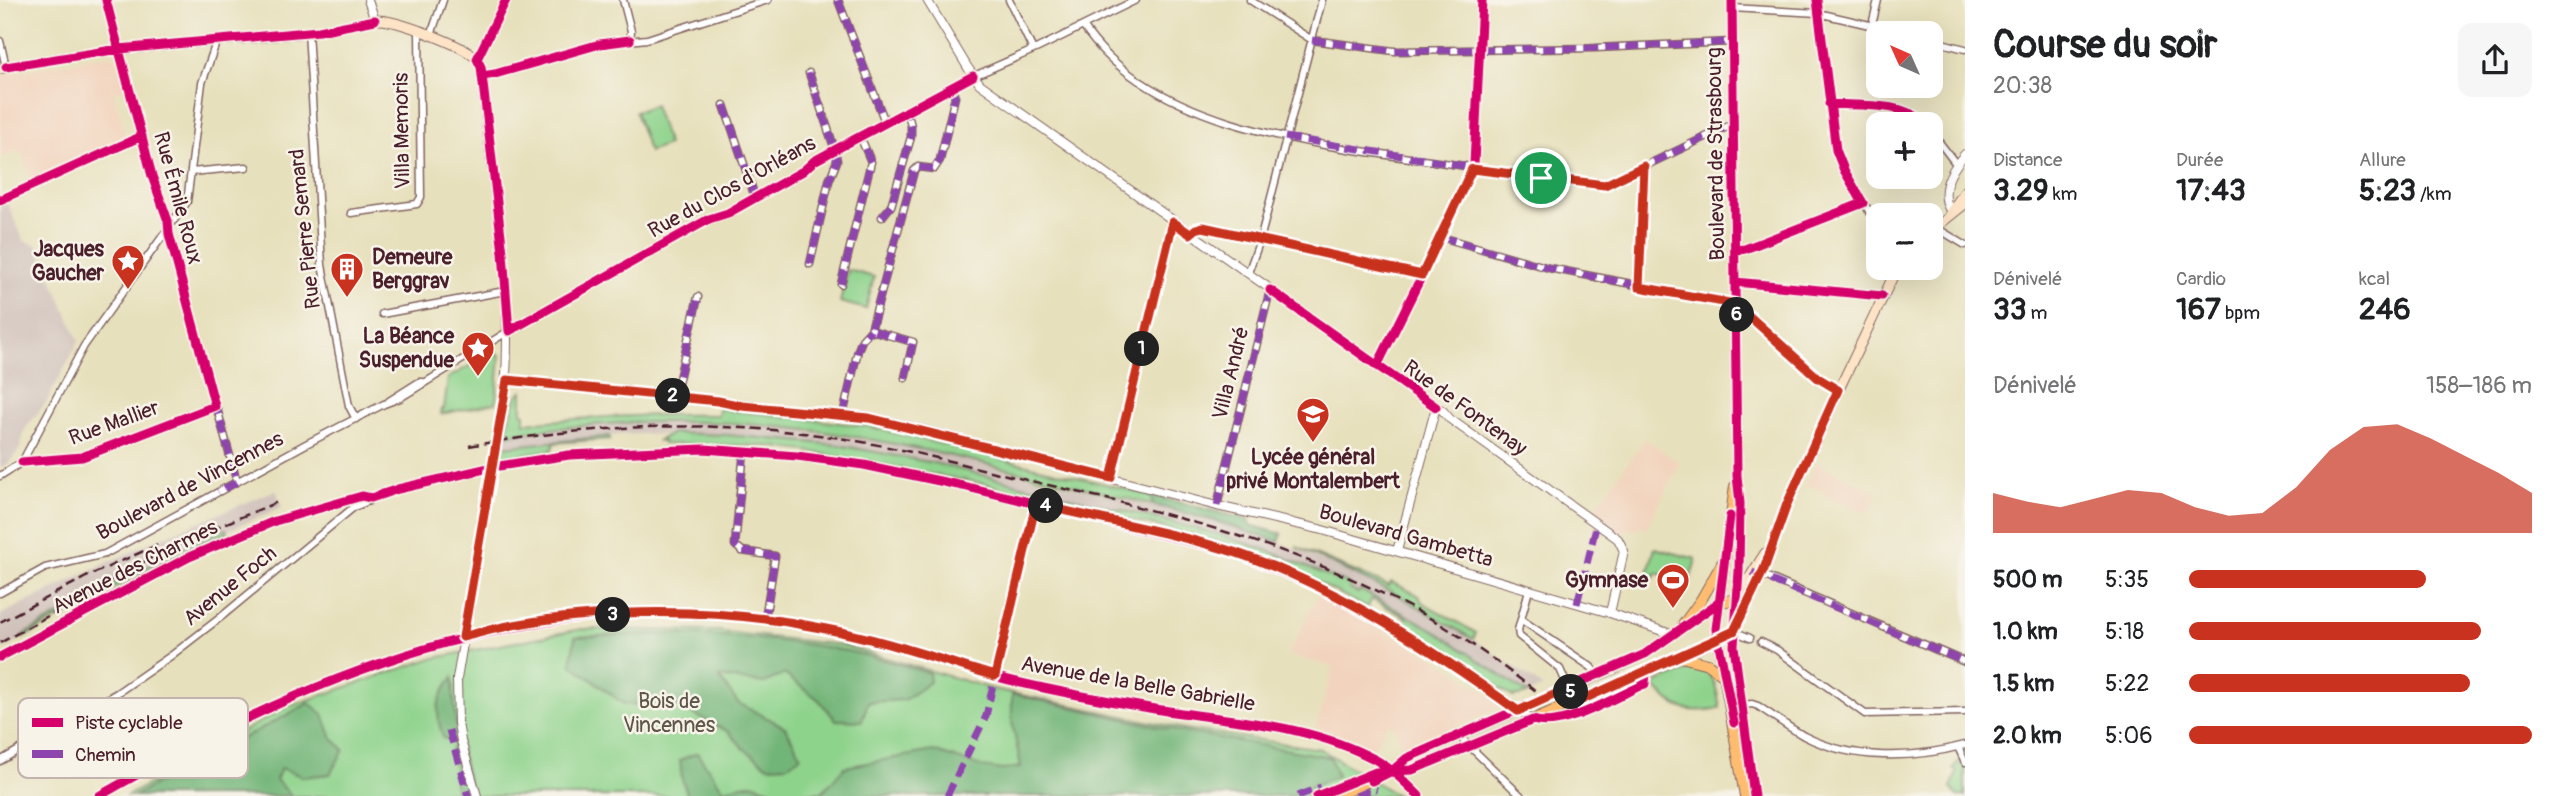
<!DOCTYPE html>
<html lang="fr">
<head>
<meta charset="utf-8">
<style>
  body { margin:0; font-family:Pangolin,sans-serif; background:#f6f6f6; color:#202124; height:100vh; display:flex; flex-direction:column; font-size:26px; white-space:nowrap }
  * { box-sizing:border-box; margin:0 }
  p { font-size:23px; color:#757577 }
  .icon { flex:none; width:38px; height:38px; fill:none; stroke:currentColor; stroke-width:2; stroke-linecap:round; stroke-linejoin:round }
  .map { position:relative; flex:1; overflow:hidden }
  .side { display:flex; flex-direction:column; background:#fff; width:595px }
  .side>* { flex:none }
  .needle { width:46px; rotate:315deg }
  .buttons { position:absolute; left:1866px; top:21px; display:grid; gap:14px }
  .buttons a { display:grid; place-items:center; width:77px; height:77px; border-radius:14px; background:#fff; box-shadow:0 7px 28px #0002; font-size:35px }
  .pin { position:absolute; display:grid; place-items:center; width:60px; height:60px; color:#fff; margin:-30px; border:4px solid #fff; border-radius:50%; box-shadow:0 2px 7px #0007 }
  .km { position:absolute; width:35px; height:35px; margin:-18px; border-radius:50%; background:#222; color:#fff; font-size:19px; line-height:35px; text-align:center }
  .round { display:grid; place-items:center; flex:none; width:74px; height:74px; border-radius:14px; background:#f6f6f6 }
  .summary { display:flex; align-items:center; justify-content:space-between; height:119px; padding:0 28px }
  h1 { font-size:38px; font-weight:700; line-height:52px }
  .figures { display:grid; grid-template-columns:repeat(3,1fr); gap:10px; height:119px; padding:7px 28px }
  .figures div { display:grid; align-content:center }
  .figures b { font-size:30px; font-weight:700 }
  .figures small { font-size:19px; font-weight:400 }
  .figures p { font-size:19px }
  .chart { height:196px; padding:14px 28px }
  .chart p { display:flex; justify-content:space-between }
  .chart svg { width:100%; height:126px; margin-top:7px; fill:#c8321e; opacity:.7 }
  ul { padding:0 28px; list-style:none; font-size:23px }
  li { display:grid; grid-template-columns:112px 84px 1fr; align-items:center; height:52px }
  li i { height:18px; border-radius:9px; background:#c8321e }
  main { display:flex; flex:1; min-height:0 }
  .map>svg:first-child { display:block }
</style>
</head>
<body>
<main>
<div class="map">
<svg width="1965" height="796" viewBox="0 0 1965 796">
  <rect width="100%" height="100%" fill="#f7f3e8"/>
  <filter id="ink" filterUnits="userSpaceOnUse"><feTurbulence type="fractalNoise" baseFrequency=".0143" numOctaves="2"/><feDisplacementMap in="SourceGraphic" scale="14" xChannelSelector="R" yChannelSelector="G"/><feConvolveMatrix kernelMatrix="1 2 1 2 8 2 1 2 1" color-interpolation-filters="sRGB"/></filter>
  <filter id="wash" filterUnits="userSpaceOnUse"><feTurbulence type="fractalNoise" baseFrequency=".00686" numOctaves="4" result="noise"/><feDisplacementMap in="SourceGraphic" scale="28" xChannelSelector="R" yChannelSelector="G"/><feGaussianBlur stdDeviation="1.57" result="paint"/><feColorMatrix in="noise" values="0 0 0 0 0 0 0 0 0 0 0 0 0 0 0 0 0 1.4 0 .05"/><feComposite in="paint" operator="in"/></filter>
  <g filter="url(#wash)">
    <rect width="100%" height="100%" fill="#e7e0bc"/>
    <path fill="#f2d4be" d="M111,55L117,59L125,89L113,92L126,137L31,181L21,151L0,158V75Z
      M1645,439L1680,463L1646,529L1640,525L1637,530L1626,529L1622,534L1592,513Z
      M1816,463L1878,493L1868,512L1824,496L1825,492L1806,485Z
      M1318,595L1436,659L1498,701V709L1403,749L1395,727L1387,724L1373,749L1316,729L1333,667L1288,655Z"/>
    <path fill="#cfc0ba" d="M7,203L24,241L37,245L79,341L46,403L25,429L20,448L10,462L0,468V206Z
      M675,422L767,426L898,444L1218,522L1279,542L1398,595L1464,633L1543,687L1528,694L1413,617L1360,590L1359,593L1348,588L1350,585L1249,544L1136,512L934,463L838,445L727,435L629,434L502,447L504,435L519,433L598,425Z
      M276,490L282,507L172,554L22,636L23,638L8,647L0,648V615L146,544Z"/>
    <path fill="#8ed38c" stroke="#6c795c" stroke-width="2" d="M654,105L668,145L649,152L635,112Z
      M848,270L874,277L866,309L840,302Z
      M494,352L500,355L496,403L441,414L442,409H444L448,378Z
      M522,391V413L525,414V423C590,417 653,414 718,415L719,409L867,426L1151,495L1153,505C1069,484 985,462 900,445C770,418 635,415 504,435L517,395Z
      M673,433L727,435L838,445L934,463L1218,534L1272,552L1350,585L1349,589L1358,593L1361,590L1434,630L1528,694L1513,697L1403,627L1407,618L1372,599L1367,608L1282,564L1221,542L986,484L806,451L768,446L663,444V441H657Z
      M609,436L610,439L554,443L552,450L501,458L502,447Z
      M226,529L228,533L142,573L23,638L22,636L136,572Z
      M1296,547L1389,586L1391,582L1418,595L1422,602L1476,633L1473,639L1398,595Z
      M1655,548L1696,559L1690,580L1677,577L1676,579L1656,573L1654,578L1647,576Z
      M581,629L716,631L841,645L993,689L1185,729L1320,749L1398,796H127L287,707L430,659Z
      M1702,668C1716,676 1717,693 1720,708C1690,714 1675,711 1654,686V684L1689,669Z
      M1958,762L1965,768V796H1958L1951,788L1957,772L1953,769Z"/>
    <path fill="#72b578" stroke="#5e6a52" stroke-width="2" d="M1151,495L1250,520V525L1282,534L1279,542L1218,522L1153,505Z
      M648,634C713,634 777,638 841,650C870,655 900,665 929,673L930,682L904,700L868,702L862,721L836,720L819,700L784,674L764,683L719,677L738,703L785,727L801,756L788,765L768,766L743,748L729,732L666,700L644,705L624,704L571,664L575,637Z
      M453,677C454,720 460,755 473,796H445L444,792L455,795V768L450,751L455,742L443,738C435,711 435,700 453,677Z
      M1012,694L1179,731L1330,757L1337,776L1288,796H688L682,779L680,760L697,753L723,789L752,783L787,795L822,792L845,767L933,751L982,767L1003,770L1021,767L1012,722Z
      M309,703L323,714L331,736L344,750L330,774L303,777L281,768L276,780L292,796H134Z"/>
  </g>
  <g filter="url(#ink)">
    <g fill="none" stroke-linecap="round" stroke-linejoin="round">
      <defs>
        <path id="pedestrian" d="M1378,620L1451,663"/>
        <path id="minor" d="M106,0L237,482
          M623,0L631,31L630,40
          M838,0L885,122
          M1009,0L1033,50
          M1250,0L1312,40L1394,51L1595,48L1732,42
          M1817,0L1836,150L1844,170L1878,226
          M1732,8L1818,13L1904,33
          M1872,25L1878,0
          M1083,26C1156,136 1345,147 1465,166L1478,171L1605,185L1733,124
          M308,31L322,265L349,406L356,419
          M431,35L443,0
          M1930,40L1965,49
          M0,41L6,67
          M477,59L506,0
          M809,73L835,150L837,161L829,181L810,264
          M482,76L495,74L600,44L647,39L768,0
          M1829,104C1859,106 1903,101 1926,124
          M724,105L755,197
          M1930,130L1956,164
          M191,172L246,167
          M0,200L142,136
          M351,213L417,204L421,197L419,32
          M882,217L891,206L911,137V126L907,110
          M1935,227L1965,245
          M1190,234L1196,229L1203,227L1422,275
          M1441,237L1549,268L1735,304
          M1735,250L1745,249L1863,203
          M1248,273L1260,240L1322,0
          M1735,282L1882,296
          M841,284L871,162L860,136
          M1639,287L1644,166
          M382,314L505,291
          M1735,315H1748L1818,378L1838,390
          M1377,366L1441,237L1474,164L1482,0
          M905,378L913,342L871,330L914,171L918,167L934,169L940,160L955,97L951,86
          M675,396L698,297
          M389,401L419,382H423
          M843,415L858,350L862,340L871,330
          M744,451L735,545L742,551L775,556L765,619
          M22,462L82,457L215,406
          M0,476L22,462L84,346L187,202L202,83L217,40
          M1111,478L1173,222
          M1217,506L1270,290
          M1758,573L1965,662
          M1529,590L1518,630L1519,636L1560,669L1575,703
          M0,593L45,568L105,554L306,444L384,404L400,398L520,324L709,219C739,209 791,181 814,161L958,83L1038,48L1136,0
          M1522,620L1591,667L1598,676
          M1734,631L1750,638
          M1761,642L1777,650L1865,714L1965,712
          M0,657C89,608 178,555 274,521C303,512 333,505 362,496L371,498
          M1451,663L1533,720
          M995,676L1036,504
          M1742,705L1752,704L1758,706C1773,716 1788,727 1804,736C1853,761 1913,759 1965,745
          M1459,736L1521,796
          M1958,747L1965,762
          M0,761L117,693L172,655L221,617L354,507L398,489L493,467L569,455L668,450L744,451L813,458L910,474L1187,539L1237,553L1318,587L1378,620
          M99,796C329,665 552,575 822,628C878,639 934,659 990,675C1025,685 1062,692 1099,699C1126,704 1153,709 1181,713C1248,722 1315,727 1376,760C1392,769 1406,783 1419,796"/>
        <path id="tertiary" d="M368,0L375,20
          M927,0L968,68L980,84L1443,411L1450,419L1618,539L1624,551L1610,613
          M477,59L481,67C489,190 521,306 500,430
          M1951,212C1938,192 1951,170 1965,154
          M507,380L718,401L742,406L869,417L916,428L1217,506L1319,529L1610,613L1674,635
          M1397,551L1436,407
          M477,796L461,741L458,723L457,679L495,455"/>
        <path id="secondary" d="M0,69C106,45 215,44 322,31C340,28 357,22 374,20C394,18 463,45 477,59
          M1950,213L1965,191
          M1930,232L1965,204
          M1737,597L1765,553
          M1736,627L1764,569L1787,504L1841,385L1897,268"/>
        <path id="primary" d="M1732,0L1737,476L1740,503L1739,571L1734,646L1754,796
          M1735,486L1716,629L1745,796
          M1683,625L1701,600L1724,560
          M1681,657L1708,664L1725,677
          M1392,771L1412,770L1649,671L1734,631
          M1336,796L1392,771L1407,758L1613,669L1645,654L1718,603L1736,599"/>
      </defs>
      <use href="#pedestrian" stroke="#81635e" stroke-width="7"/>
      <use href="#minor" stroke="#81635e" stroke-width="9"/>
      <use href="#tertiary" stroke="#81635e" stroke-width="10"/>
      <use href="#secondary" stroke="#81635e" stroke-width="11"/>
      <use href="#primary" stroke="#81635e" stroke-width="12"/>
      <use href="#pedestrian" stroke="#fff" stroke-width="4.5"/>
      <use href="#minor" stroke="#fff" stroke-width="6"/>
      <use href="#tertiary" stroke="#fff" stroke-width="8"/>
      <use href="#secondary" stroke="#fee4c6" stroke-width="9"/>
      <use href="#primary" stroke="#fdbc70" stroke-width="10"/>
      <path stroke="#4a1f2b" stroke-width="2.5" stroke-dasharray="10 5" stroke-linecap="butt" d="M469,446C582,426 698,420 811,434C886,443 959,464 1031,481C1169,513 1300,546 1424,615C1463,636 1500,664 1536,691
        M0,622L86,577L157,545
        M0,643L151,558L205,532L280,501"/>
      <defs>
        <path id="tertiary-bridge" d="M495,455L500,430"/>
      </defs>
      <use href="#tertiary-bridge" stroke="#81635e" stroke-width="10" stroke-linecap="butt"/>
      <use href="#tertiary-bridge" stroke="#fff" stroke-width="8"/>
      <path stroke="#8e44ad" stroke-width="7" stroke-dasharray="14 7" stroke-linecap="butt" d="M838,0L885,122
        M1312,40L1394,51L1595,48L1732,42
        M809,73L835,150L837,161L829,181L810,264
        M724,105L755,197
        M1285,137L1465,166L1478,171L1605,185L1733,124
        M882,217L891,206L911,137V126L907,110
        M1441,237L1549,268L1735,304
        M841,284L871,162L860,136
        M1639,287L1644,166
        M905,378L913,342L871,330L914,171L918,167L934,169L940,160L955,97L951,86
        M675,396L698,297
        M215,401L237,482L218,492
        M843,415L858,350L862,340L871,330
        M744,451L735,545L742,551L775,556L765,619
        M1111,478L1173,222
        M1217,506L1270,290
        M1752,572L1965,662
        M1577,604L1597,523
        M1378,620L1451,663
        M449,730L468,796
        M947,796L986,716L995,676L989,675
        M1298,796L1321,787
        M1356,796L1373,789L1377,790"/>
      <defs>
        <path id="cycleway" d="M506,0L477,59L481,67L503,253L509,331L709,219L728,213L803,171L814,161L973,76
          M1732,0L1737,476L1740,503L1739,571L1734,646L1754,796
          M6,67L119,49L319,31L375,20
          M482,76L495,74L600,44L630,40
          M1829,104C1859,106 1903,101 1926,124
          M0,200L142,136
          M1735,250L1745,249L1863,203L1844,170L1836,150L1817,0
          M1735,282L1882,296
          M1270,290L1436,407
          M1377,366L1441,237L1474,164L1482,0
          M22,462L82,457L215,406L169,234L168,221L152,176L106,0
          M1730,516L1716,629L1734,723
          M463,637L493,467
          M0,657L189,557L275,521L362,496L371,498L398,489L493,467L569,455L704,449L797,456L864,465L963,486L1237,553L1318,587L1378,620
          M1367,775L1372,781L1392,771L1407,758L1645,654L1718,603
          M99,796C329,665 552,575 822,628C878,639 934,659 990,675C1025,685 1062,692 1099,699C1126,704 1153,709 1181,713C1248,722 1315,727 1376,760C1392,769 1406,783 1419,796
          M1317,796L1376,772L1412,770L1533,720C1562,730 1615,697 1642,685L1645,684L1646,672"/>
      </defs>
      <use href="#cycleway" stroke="#f7f3e8" stroke-width="13"/>
      <use href="#cycleway" stroke="#d6006c" stroke-width="9"/>
    </g>
  </g>
  <g fill="none" stroke-linecap="round" stroke-linejoin="round" filter="url(#ink)">
    <defs>
      <path id="route" d="M1644,166L1639,287L1735,304V315H1748L1818,378L1838,390L1787,504L1764,569L1734,631L1575,703L1569,688L1518,711C1435,651 1334,585 1237,553C1172,532 1102,520 1036,504L995,676C938,659 880,639 821,628C713,606 570,606 463,637L507,380L718,401L742,406L869,418L1111,478L1173,222L1190,234L1196,229L1203,227L1422,275L1472,169L1605,185Z"/>
    </defs>
    <use href="#route" stroke="#fff" stroke-width="14"/>
    <use href="#route" stroke="#c8321e" stroke-width="9"/>
  </g>
  <defs>
    <symbol id="sight-pin" viewBox="-11 -11 22 30"><path d="M0 17L-7.5 6A9.5 9.5 0 1 1 7.5 6Z" fill="#c8321e" stroke="#f7f3e8"/><path d="M0-6L1.8-2.2L6-1.7L2.9 1.2L3.7 5.4L0 3.3L-3.7 5.4L-2.9 1.2L-6-1.7L-1.8-2.2Z" fill="#fff"/></symbol>
    <symbol id="building-pin" viewBox="-11 -11 22 30"><path d="M0 17L-7.5 6A9.5 9.5 0 1 1 7.5 6Z" fill="#c8321e" stroke="#f7f3e8"/><path d="M-4-6H4V6H1V3H-1V6H-4ZM-2.5-4.3h1.7v1.8h-1.7ZM.8-4.3h1.7v1.8H.8ZM-2.5-1h1.7V.8h-1.7ZM.8-1h1.7V.8H.8Z" fill="#fff"/></symbol>
    <symbol id="school-pin" viewBox="-11 -11 22 30"><path d="M0 17L-7.5 6A9.5 9.5 0 1 1 7.5 6Z" fill="#c8321e" stroke="#f7f3e8"/><path d="M0-5L7-2L0 1L-7-2ZM-4 1L0 2.5L4 1V4Q0 6-4 4Z" fill="#fff"/></symbol>
    <symbol id="stadium-pin" viewBox="-11 -11 22 30"><path d="M0 17L-7.5 6A9.5 9.5 0 1 1 7.5 6Z" fill="#c8321e" stroke="#f7f3e8"/><path d="M0-5a6.5 5 0 1 0 0 10a6.5 5 0 1 0 0-10ZM-3.5-1.8h7v3.6h-7Z" fill="#fff"/></symbol>
  </defs>
  <g fill-rule="evenodd">
    <use href="#sight-pin" x="109" y="242" width="38" height="52"/>
    <use href="#building-pin" x="328" y="250" width="38" height="52"/>
    <use href="#sight-pin" x="459" y="329" width="38" height="52"/>
    <use href="#school-pin" x="1294" y="395" width="38" height="52"/>
    <use href="#stadium-pin" x="1654" y="561" width="38" height="52"/>
  </g>
  <g text-anchor="middle" dominant-baseline="central" stroke-width="5" stroke-linejoin="round" paint-order="stroke">
    <g font-size="21" fill="#4a1f2b" stroke="#f7f3e8">
      <text transform="translate(402 131) rotate(-91)">Villa Memoris</text>
      <text transform="translate(1716 154) rotate(-91)">Boulevard de Strasbourg</text>
      <text transform="translate(732 187) rotate(-29)">Rue du Clos d'Orléans</text>
      <text transform="translate(178 198) rotate(75)">Rue Émile Roux</text>
      <text transform="translate(305 229) rotate(-96)">Rue Pierre Semard</text>
      <text transform="translate(1231 373) rotate(-76)">Villa André</text>
      <text transform="translate(1465 408) rotate(36)">Rue de Fontenay</text>
      <text transform="translate(114 423) rotate(-20)">Rue Mallier</text>
      <text transform="translate(190 486) rotate(-28)">Boulevard de Vincennes</text>
      <text transform="translate(1406 536) rotate(16)">Boulevard Gambetta</text>
      <text transform="translate(135 567) rotate(-27)">Avenue des Charmes</text>
      <text transform="translate(230 586) rotate(-39)">Avenue Foch</text>
      <text transform="translate(1138 684) rotate(10)">Avenue de la Belle Gabrielle</text>
    </g>
    <g font-size="21" font-weight="bold" fill="#4a1f2b" stroke="#f7f3e8" text-anchor="end">
      <text x="104" y="249">Jacques<tspan x="104" dy="24">Gaucher</tspan></text>
      <text x="372" y="257" text-anchor="start">Demeure<tspan x="372" dy="24">Berggrav</tspan></text>
      <text x="454" y="336">La Béance<tspan x="454" dy="24">Suspendue</tspan></text>
      <text x="1313" y="457" text-anchor="middle">Lycée général<tspan x="1313" dy="24">privé Montalembert</tspan></text>
      <text x="1648" y="580">Gymnase</text>
    </g>
    <g font-size="21" fill="#5e5548" stroke="#f7f3e8">
      <text x="669" y="701">Bois de<tspan x="669" dy="24">Vincennes</tspan></text>
    </g>
  </g>
  <rect x="18" y="698" width="230" height="80" rx="10" fill="#f7f3e8" stroke="#c3b3af" stroke-width="2"/>
  <rect x="32" y="718" width="31" height="9" fill="#d6006c"/>
  <rect x="32" y="750" width="31" height="8" fill="#8e44ad"/>
  <g font-size="19" fill="#4a1f2b">
    <text x="75" y="729">Piste cyclable</text>
    <text x="75" y="761">Chemin</text>
  </g>
</svg>
<div class="buttons">
<a><svg class="needle" viewBox="-14 -14 28 28"><path d="M0-13l5 13h-10z" fill="#e53935"/><path d="M0 13l5-13h-10z" fill="#757577"/></svg></a>
<a>+</a>
<a>−</a>
</div>
<div class="pin" style="left:1541px;top:178px;background:#1e9e55"><svg class="icon" aria-label="arrive" viewBox="0 0 24 24"><path d="M6 21V4h12l-3 4 3 4H6"/></svg></div>
<b class="km" style="left:1142px;top:349px">1</b>
<b class="km" style="left:673px;top:396px">2</b>
<b class="km" style="left:613px;top:615px">3</b>
<b class="km" style="left:1046px;top:506px">4</b>
<b class="km" style="left:1571px;top:692px">5</b>
<b class="km" style="left:1737px;top:315px">6</b>
</div>
<section class="side">
<div class="summary"><div><h1>Course du soir</h1><p>20:38</p></div><a class="round"><svg class="icon" aria-label="share" viewBox="0 0 24 24"><path d="M12 15V3M7 8l5-5 5 5M5 13v7h14v-7"/></svg></a></div>
<div class="figures">
<div><p>Distance</p><b>3.29<small> km</small></b></div>
<div><p>Durée</p><b>17:43</b></div>
<div><p>Allure</p><b>5:23<small> /km</small></b></div>
</div>
<div class="figures">
<div><p>Dénivelé</p><b>33<small> m</small></b></div>
<div><p>Cardio</p><b>167<small> bpm</small></b></div>
<div><p>kcal</p><b>246</b></div>
</div>
<div class="chart"><p><span>Dénivelé</span>158–186 m</p>
<svg viewBox="0 0 160 44" preserveAspectRatio="none"><path d="M0 44V30L10 33L20 35L30 32L40 29L50 30L60 35L70 38L80 37L90 28L100 15L110 7L120 6L130 11L140 17L150 23L160 30V44z"/></svg>
</div>
<ul>
<li><b>500 m</b>5:35<i style="width:69%"></i></li>
<li><b>1.0 km</b>5:18<i style="width:85%"></i></li>
<li><b>1.5 km</b>5:22<i style="width:82%"></i></li>
<li><b>2.0 km</b>5:06<i style="width:100%"></i></li>
</ul>
</section>
</main>
</body>
</html>
